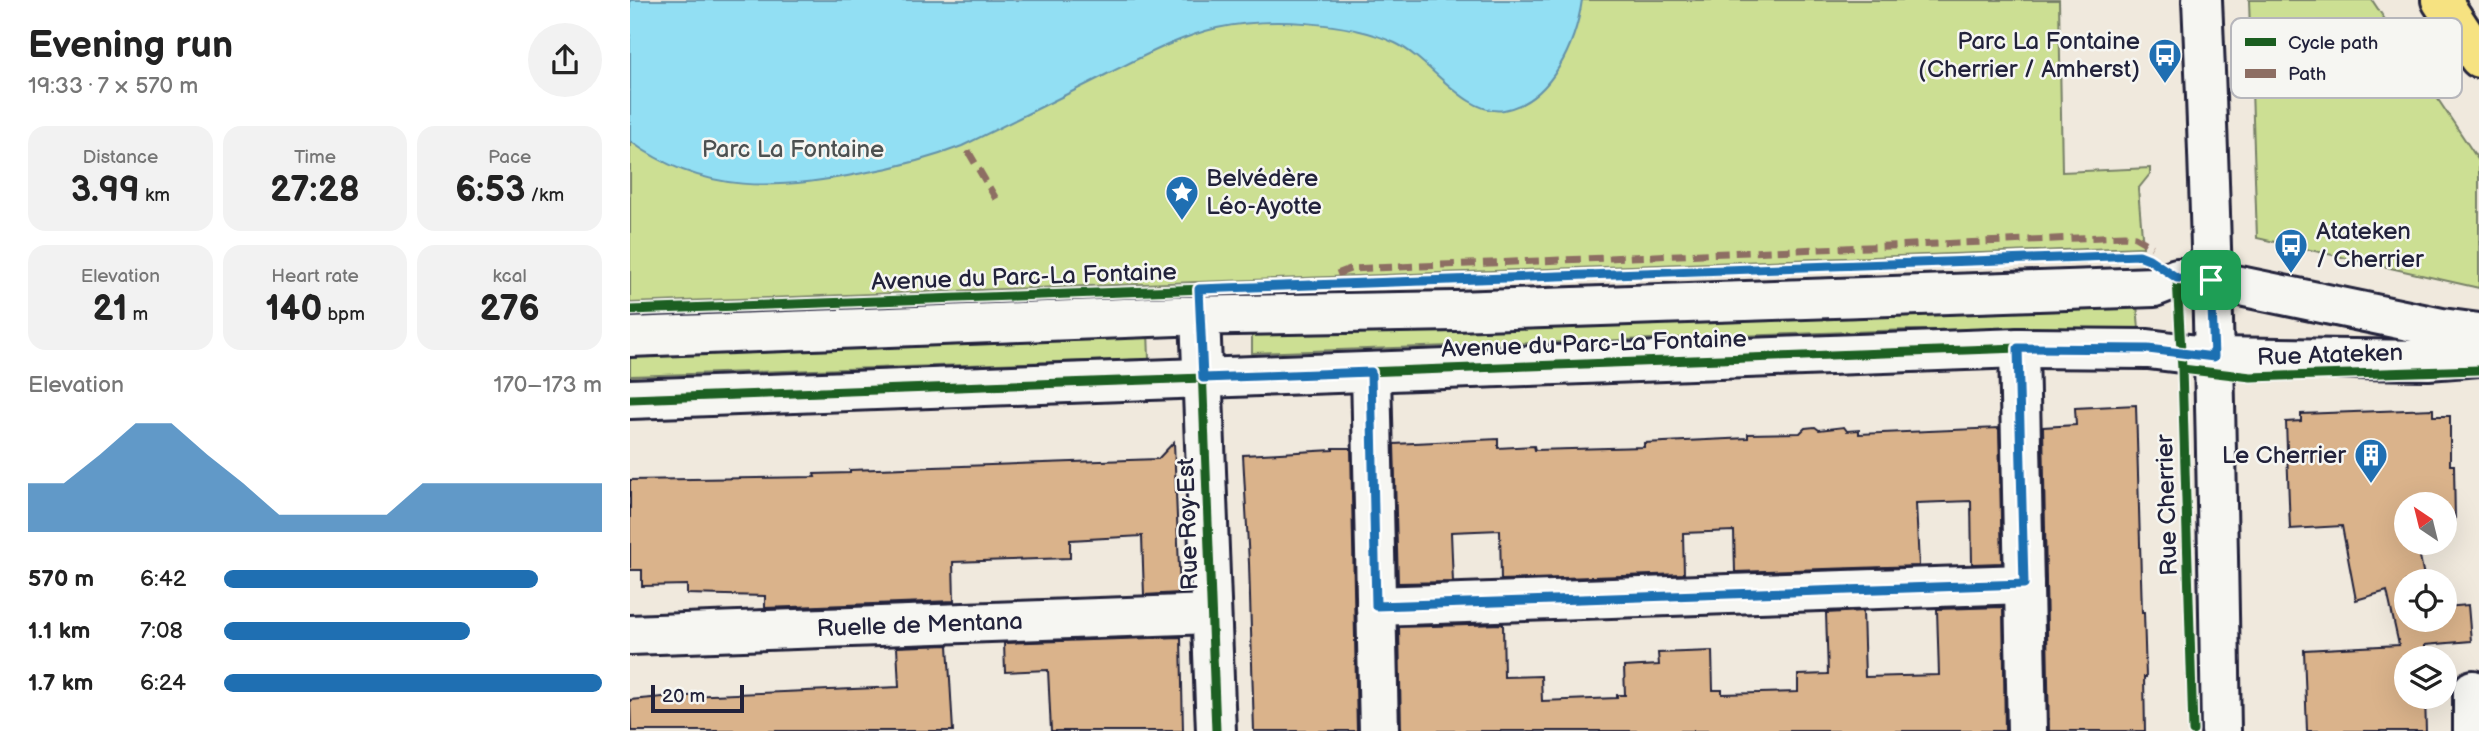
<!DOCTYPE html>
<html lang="en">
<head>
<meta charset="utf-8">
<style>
  body { margin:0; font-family:"Balsamiq Sans",sans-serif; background:#f2f2f2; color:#222; height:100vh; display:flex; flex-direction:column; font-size:26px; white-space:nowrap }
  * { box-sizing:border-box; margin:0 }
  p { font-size:23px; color:#767676 }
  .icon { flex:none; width:38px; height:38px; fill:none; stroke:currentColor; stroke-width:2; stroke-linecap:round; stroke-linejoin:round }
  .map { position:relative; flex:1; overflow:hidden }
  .sheet { display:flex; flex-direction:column; background:#fff; width:630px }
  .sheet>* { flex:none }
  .needle { width:46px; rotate:325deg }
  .fabs { position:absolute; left:1764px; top:492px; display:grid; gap:14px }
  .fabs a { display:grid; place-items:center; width:63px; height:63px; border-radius:50%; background:#fff; box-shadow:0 7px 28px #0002; font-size:35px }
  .scale { position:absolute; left:21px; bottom:18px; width:93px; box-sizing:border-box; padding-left:7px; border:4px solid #22223b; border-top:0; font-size:19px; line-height:24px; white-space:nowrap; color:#22223b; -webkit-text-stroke:5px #f6f6f2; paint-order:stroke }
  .pin { position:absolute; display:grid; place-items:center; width:60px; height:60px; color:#fff; margin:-30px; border-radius:14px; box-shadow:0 4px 10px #0006 }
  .round { display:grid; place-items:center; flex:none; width:74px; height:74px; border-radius:37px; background:#f2f2f2 }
  .summary { display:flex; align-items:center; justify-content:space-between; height:119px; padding:0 28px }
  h1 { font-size:38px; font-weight:700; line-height:52px }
  .stats { display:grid; grid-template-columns:repeat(3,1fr); gap:10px; height:119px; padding:7px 28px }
  .stats div { display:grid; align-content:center; border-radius:18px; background:#f2f2f2; text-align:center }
  .stats b { font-size:35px; font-weight:700 }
  .stats small { font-size:19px; font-weight:400 }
  .stats p { font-size:19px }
  .chart { height:196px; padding:14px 28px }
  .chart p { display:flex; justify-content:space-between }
  .chart svg { width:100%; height:126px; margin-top:7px; fill:#1f6fb2; opacity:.7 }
  ul { padding:0 28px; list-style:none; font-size:23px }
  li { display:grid; grid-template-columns:112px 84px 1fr; align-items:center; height:52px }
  li i { height:18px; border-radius:9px; background:#1f6fb2 }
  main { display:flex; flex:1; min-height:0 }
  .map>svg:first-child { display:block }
</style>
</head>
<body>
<main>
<section class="sheet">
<div class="summary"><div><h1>Evening run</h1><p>19:33 · 7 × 570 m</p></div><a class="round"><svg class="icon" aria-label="share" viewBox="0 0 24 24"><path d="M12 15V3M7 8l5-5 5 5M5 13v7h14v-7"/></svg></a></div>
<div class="stats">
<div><p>Distance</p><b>3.99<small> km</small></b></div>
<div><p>Time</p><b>27:28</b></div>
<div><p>Pace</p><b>6:53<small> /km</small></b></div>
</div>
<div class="stats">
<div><p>Elevation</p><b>21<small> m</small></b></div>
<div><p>Heart rate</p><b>140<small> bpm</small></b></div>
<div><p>kcal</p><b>276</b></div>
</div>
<div class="chart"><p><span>Elevation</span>170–173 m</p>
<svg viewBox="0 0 160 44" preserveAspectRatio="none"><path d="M0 44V27L10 27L20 17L30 6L40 6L50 17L60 27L70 38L80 38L90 38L100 38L110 27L120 27L130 27L140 27L150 27L160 27V44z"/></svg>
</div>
<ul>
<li><b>570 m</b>6:42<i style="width:83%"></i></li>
<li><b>1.1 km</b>7:08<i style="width:65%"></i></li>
<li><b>1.7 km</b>6:24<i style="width:100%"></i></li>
</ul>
</section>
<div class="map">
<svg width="1849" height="731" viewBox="0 0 1849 731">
  <rect width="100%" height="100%" fill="#f0e9dd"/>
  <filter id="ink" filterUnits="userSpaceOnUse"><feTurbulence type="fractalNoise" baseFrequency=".0143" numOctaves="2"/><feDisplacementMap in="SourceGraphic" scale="14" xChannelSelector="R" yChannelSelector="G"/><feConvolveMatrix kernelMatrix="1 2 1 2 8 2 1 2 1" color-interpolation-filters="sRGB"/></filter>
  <g filter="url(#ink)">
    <path fill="#ccdf93" stroke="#778067" stroke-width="2" d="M0,0H1429L1432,172L1520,168V174L1508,189L1513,247L0,303Z
      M1619,0H1742L1849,161V288L1627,238Z
      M1507,304L1509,329L1278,330L622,353V330Z
      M518,330L519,359L0,376V350Z"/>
    <path fill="#92dff3" stroke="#6593a9" stroke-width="2" d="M0,0H952C946,42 922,101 874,110C836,117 800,59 765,43C717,21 637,17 587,28C549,37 514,56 479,73C430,98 381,122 332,146C299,159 267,167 233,173C148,190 73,195 0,141Z"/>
    <path fill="#dab38b" stroke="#22223b" stroke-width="2" d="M1506,405L1512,612H1514L1516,677H1514L1515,731H1419L1413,427L1446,425L1445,408Z
      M1803,409V416H1820V465H1824L1825,521H1815V504H1776V542H1787L1795,581H1776V620H1815V607L1838,605L1841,641L1795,645V658H1776V696H1795L1796,731H1677L1674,650L1769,645L1757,591L1726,600L1712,526L1660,529L1656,422L1671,421V414Z
      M1185,427L1189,430L1214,427L1217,431L1229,430V434L1369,428L1372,563L1342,564L1341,501L1286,503L1289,566L1105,572L1104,531L1053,533L1054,574L871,580L870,530L821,532L823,582L768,583L764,444L868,439V448L904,446L905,450L1014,447V443L1118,438V434L1170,433L1175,428Z
      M544,442L550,593L514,595L512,536L440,540V558L323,562L324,601L135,608V596L57,594V585L12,586V570H0V480L185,477L184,474L220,473V470L528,459Z
      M703,448H721L727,731H624L619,563L613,455L703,450Z
      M1373,607L1375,731H771L769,627L873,624L874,677L911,676L912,701L987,698V695H995L994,667L1029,665L1028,653L1082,651L1083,690H1092V694L1168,692V675L1198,674L1196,613L1233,611L1235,677L1309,675L1307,609Z
      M551,637L553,731H421L418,670L375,672L374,643Z
      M318,645L323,731H1L0,700L33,697L269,687L267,647Z"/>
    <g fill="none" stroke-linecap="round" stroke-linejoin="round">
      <defs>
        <g id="minor">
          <path d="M1572,0C1583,244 1587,487 1591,731"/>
          <path d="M570,315L586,731"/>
          <path d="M0,337L546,316L825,311L1524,287L1547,278L1581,280L1812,328L1849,333"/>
          <path d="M1389,348L1397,731"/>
          <path d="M741,372L749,731"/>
          <path d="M0,399L1389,348L1518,349L1584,357L1798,360L1849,356"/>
          <path d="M746,606L1394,584"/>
          <path id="s1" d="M0,635L581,614"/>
          <path d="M1843,690V731"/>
        </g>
        <path id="major" d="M1811,0L1849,58"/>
      </defs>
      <use href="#minor" stroke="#22223b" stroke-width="44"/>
      <use href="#major" stroke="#22223b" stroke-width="44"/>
      <use href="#minor" stroke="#f6f6f2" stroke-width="38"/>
      <use href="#major" stroke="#f6e281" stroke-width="38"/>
      <path stroke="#8d6e63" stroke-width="7" stroke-dasharray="14 7" stroke-linecap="butt" d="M338,151L366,199
        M707,274L720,269L1494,236L1505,237L1522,247"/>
      <defs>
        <path id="cycleway" d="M1547,278L1552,369L1563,731
          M569,289L586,731
          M0,310L1509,255L1519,259L1547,278L1581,280
          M1552,369L1621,377L1849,370
          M0,399L1389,348L1518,349L1552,354"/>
      </defs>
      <use href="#cycleway" stroke="#f6f6f2" stroke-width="13"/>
      <use href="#cycleway" stroke="#1b5e20" stroke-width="9"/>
    </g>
  </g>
  <g fill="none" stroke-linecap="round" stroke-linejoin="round" filter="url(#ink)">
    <defs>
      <path id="route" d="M1509,255L1519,259L1547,278L1581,280L1584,357L1518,349L1388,348L1394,584L746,606L741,372L573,378L569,289Z"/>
    </defs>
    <use href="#route" stroke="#fff" stroke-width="14"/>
    <use href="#route" stroke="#1f6fb2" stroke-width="9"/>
  </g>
  <defs>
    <symbol id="bus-pin" viewBox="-11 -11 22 30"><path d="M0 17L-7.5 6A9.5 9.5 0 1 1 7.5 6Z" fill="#1f6fb2" stroke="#f6f6f2"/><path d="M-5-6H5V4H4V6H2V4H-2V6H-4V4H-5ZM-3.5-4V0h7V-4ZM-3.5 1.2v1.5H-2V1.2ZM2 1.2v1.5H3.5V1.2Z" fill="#fff"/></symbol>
    <symbol id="sight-pin" viewBox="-11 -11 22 30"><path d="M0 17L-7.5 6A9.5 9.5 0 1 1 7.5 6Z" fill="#1f6fb2" stroke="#f6f6f2"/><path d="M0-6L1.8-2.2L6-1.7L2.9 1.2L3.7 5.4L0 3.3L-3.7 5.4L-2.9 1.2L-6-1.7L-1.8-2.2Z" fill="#fff"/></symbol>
    <symbol id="building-pin" viewBox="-11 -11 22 30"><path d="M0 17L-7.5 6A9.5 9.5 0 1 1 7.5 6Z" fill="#1f6fb2" stroke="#f6f6f2"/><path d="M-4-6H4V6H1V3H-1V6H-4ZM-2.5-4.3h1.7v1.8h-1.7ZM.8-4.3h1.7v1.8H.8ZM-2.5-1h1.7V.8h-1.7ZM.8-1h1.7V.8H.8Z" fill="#fff"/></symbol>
  </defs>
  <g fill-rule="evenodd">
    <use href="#bus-pin" x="1516" y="36" width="38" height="52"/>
    <use href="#sight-pin" x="533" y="173" width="38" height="52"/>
    <use href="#bus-pin" x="1642" y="226" width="38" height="52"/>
    <use href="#building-pin" x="1722" y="436" width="38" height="52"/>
  </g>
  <g text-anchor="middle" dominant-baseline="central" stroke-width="5" stroke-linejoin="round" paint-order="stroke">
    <g font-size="24" fill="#22223b" stroke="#f6f6f2" text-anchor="end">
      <text x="1510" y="41">Parc La Fontaine<tspan x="1510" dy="28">(Cherrier / Amherst)</tspan></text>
      <text x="576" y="178" text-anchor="start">Belvédère<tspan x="576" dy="28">Léo-Ayotte</tspan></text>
      <text x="1686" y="231" text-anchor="start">Atateken<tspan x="1686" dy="28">/ Cherrier</tspan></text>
      <text x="1716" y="455">Le Cherrier</text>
    </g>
    <g font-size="24" fill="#4c5151" stroke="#f6f6f2">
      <text x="163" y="149">Parc La Fontaine</text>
    </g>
    <g font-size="24" fill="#22223b" stroke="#f6f6f2">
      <text transform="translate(394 277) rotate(-2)">Avenue du Parc-La Fontaine</text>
      <text transform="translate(964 344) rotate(-2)">Avenue du Parc-La Fontaine</text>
      <text transform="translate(1700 355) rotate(-2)">Rue Atateken</text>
      <text transform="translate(1537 505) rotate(-92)">Rue Cherrier</text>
      <text transform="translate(558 524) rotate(-92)">Rue Roy Est</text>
      <text stroke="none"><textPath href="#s1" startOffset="290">Ruelle de Mentana</textPath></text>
    </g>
  </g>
  <rect x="1601" y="18" width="231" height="80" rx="10" fill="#f6f6f2" stroke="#b6b6bb" stroke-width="2"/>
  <rect x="1615" y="38" width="31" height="8" fill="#1b5e20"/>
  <rect x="1615" y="69" width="31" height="9" fill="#8d6e63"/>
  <g font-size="19" fill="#22223b">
    <text x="1658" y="49">Cycle path</text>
    <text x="1658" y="80">Path</text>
  </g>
</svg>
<div class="fabs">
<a><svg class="needle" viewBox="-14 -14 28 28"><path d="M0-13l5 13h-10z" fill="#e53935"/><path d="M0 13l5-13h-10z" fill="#767676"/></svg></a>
<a><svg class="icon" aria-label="locate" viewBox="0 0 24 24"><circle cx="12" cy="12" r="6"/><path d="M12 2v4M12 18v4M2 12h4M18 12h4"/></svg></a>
<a><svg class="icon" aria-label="layers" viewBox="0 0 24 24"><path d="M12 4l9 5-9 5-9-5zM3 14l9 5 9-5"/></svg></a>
</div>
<div class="scale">20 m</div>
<div class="pin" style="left:1581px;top:280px;background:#1e9e55"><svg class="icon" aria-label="arrive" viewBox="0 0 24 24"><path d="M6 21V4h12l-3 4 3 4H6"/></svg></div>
</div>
</main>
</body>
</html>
